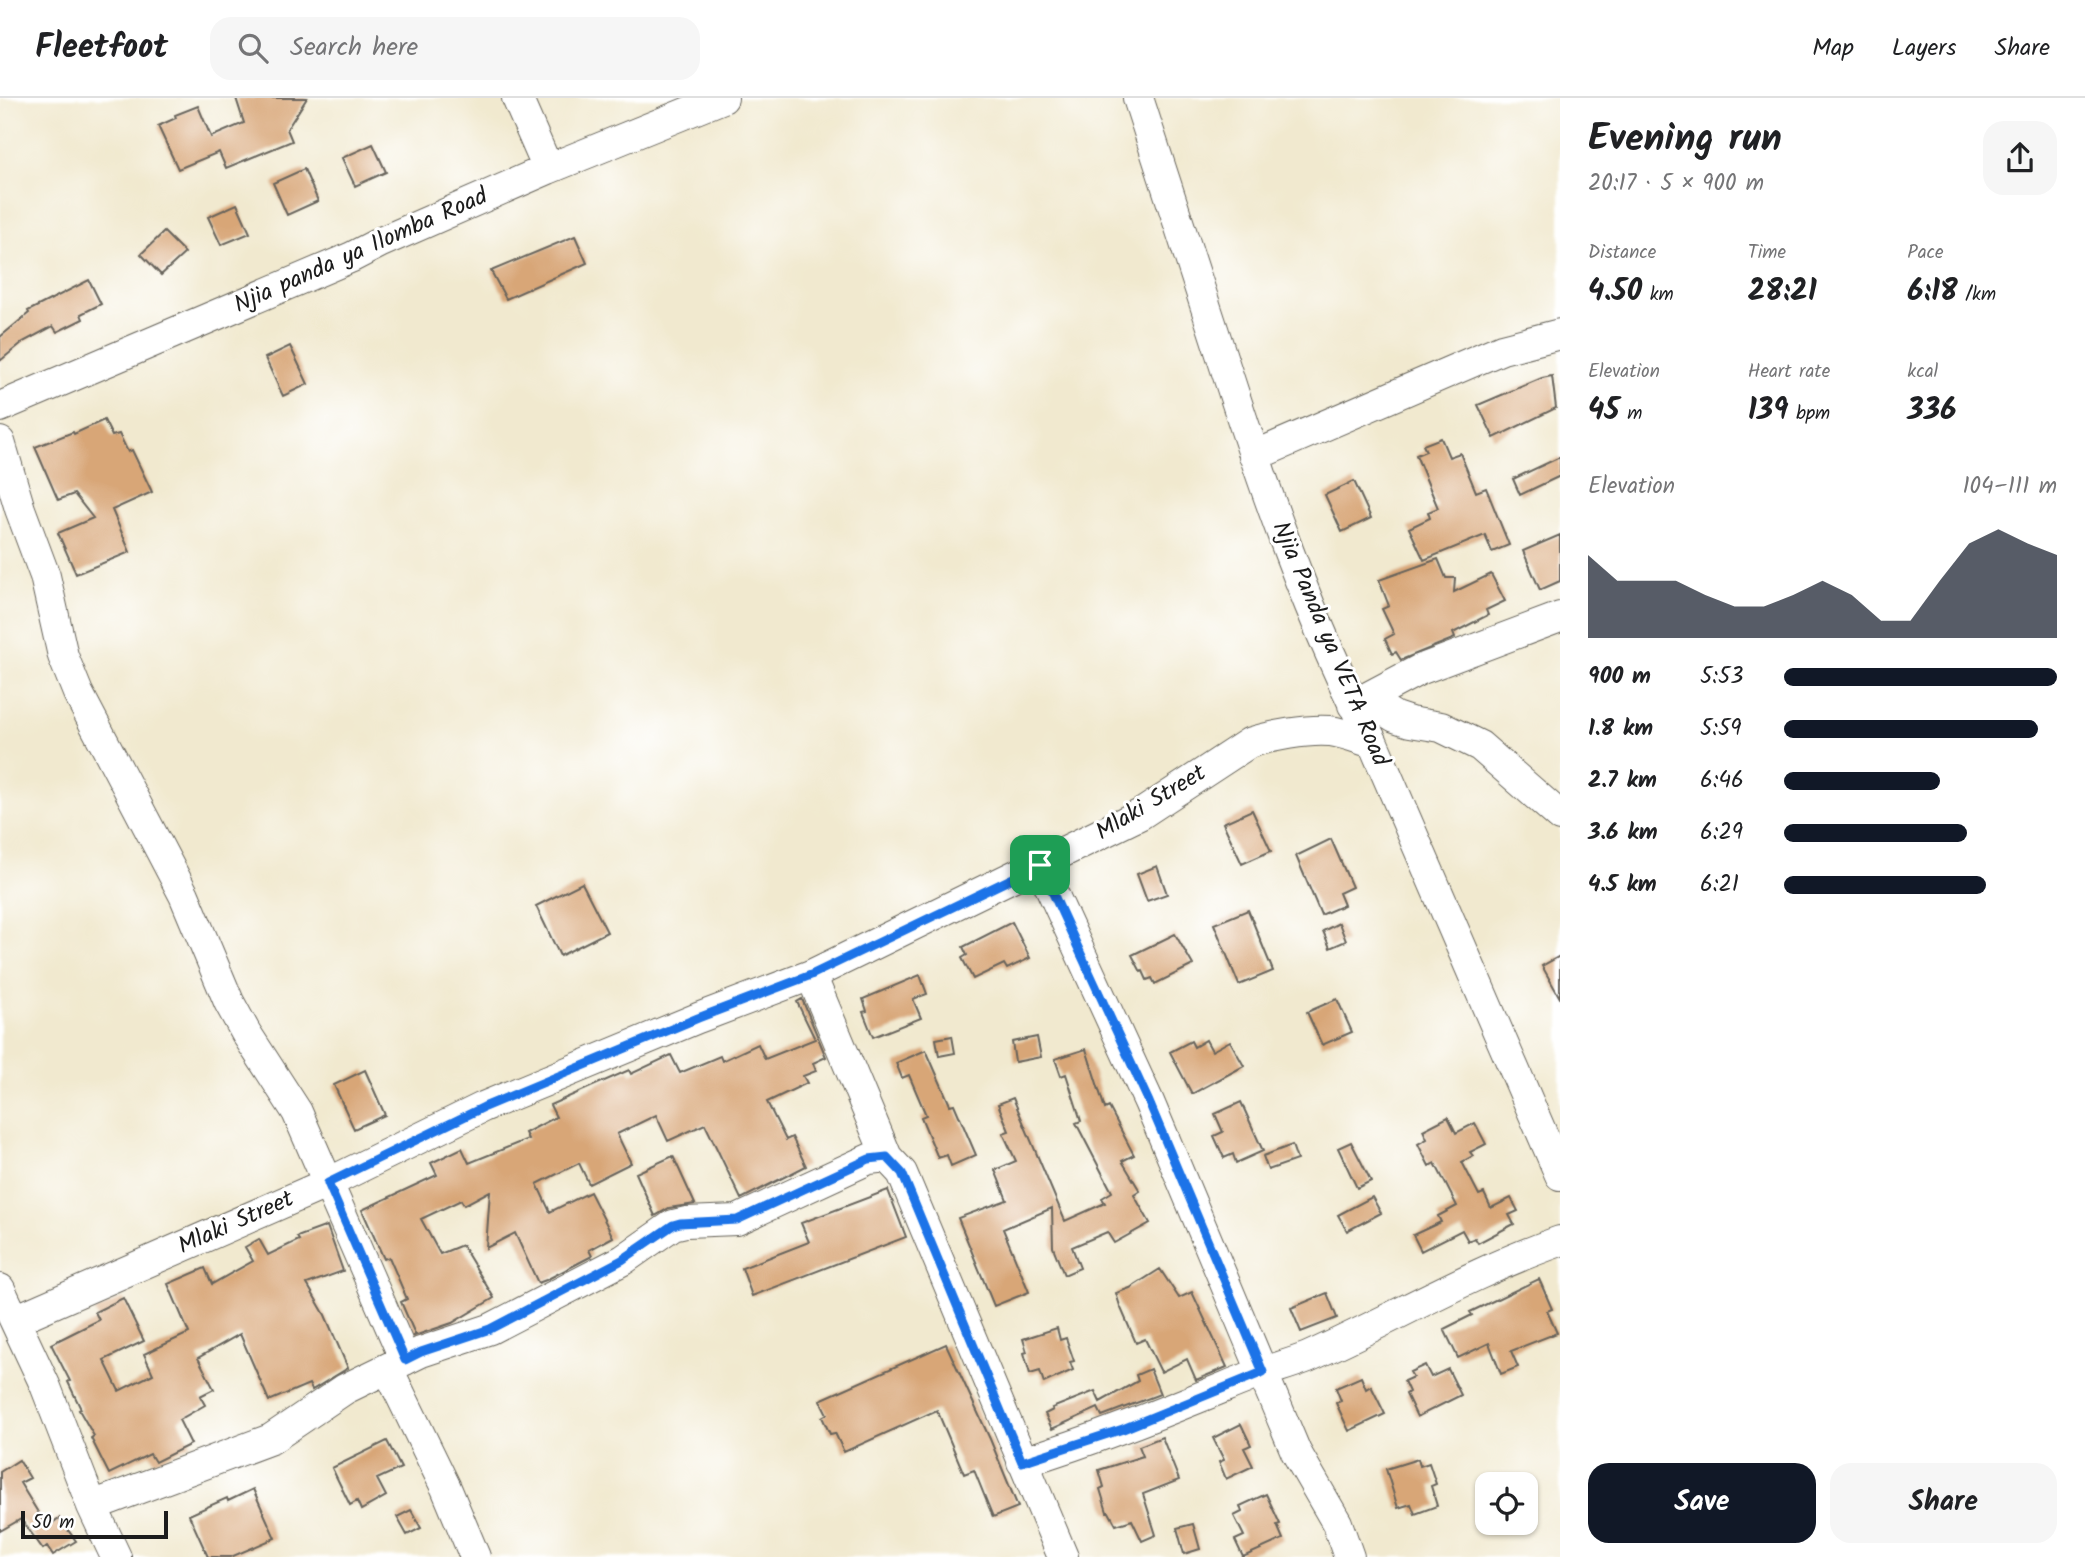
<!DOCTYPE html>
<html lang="en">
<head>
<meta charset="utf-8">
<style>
  body { margin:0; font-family:Kalam,sans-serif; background:#f6f6f6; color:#202124; height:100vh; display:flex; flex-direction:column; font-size:26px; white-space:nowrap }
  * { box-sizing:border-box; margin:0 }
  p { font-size:23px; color:#757577 }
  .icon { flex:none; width:38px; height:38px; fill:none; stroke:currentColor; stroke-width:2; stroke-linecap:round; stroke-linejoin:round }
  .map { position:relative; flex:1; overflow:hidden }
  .side { display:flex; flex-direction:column; background:#fff; width:525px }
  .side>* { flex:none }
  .fabs { position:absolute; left:1475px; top:1374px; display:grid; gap:14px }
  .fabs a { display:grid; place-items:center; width:63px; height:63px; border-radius:14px; background:#fff; box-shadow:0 2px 5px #0004; font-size:35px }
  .scale { position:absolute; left:21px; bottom:18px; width:147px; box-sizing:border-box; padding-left:7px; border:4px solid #1c1c1c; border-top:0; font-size:19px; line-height:24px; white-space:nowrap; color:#1c1c1c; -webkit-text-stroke:5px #fff; paint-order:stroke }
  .pin { position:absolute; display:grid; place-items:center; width:60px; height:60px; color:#fff; margin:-30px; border-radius:14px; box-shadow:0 4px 10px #0006 }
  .round { display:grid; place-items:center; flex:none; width:74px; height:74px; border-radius:21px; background:#f6f6f6 }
  .summary { display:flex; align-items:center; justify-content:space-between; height:119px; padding:0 28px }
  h1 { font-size:38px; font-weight:700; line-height:52px }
  .stats { display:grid; grid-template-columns:repeat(3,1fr); gap:10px; height:119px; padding:7px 28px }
  .stats div { display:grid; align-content:center }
  .stats b { font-size:30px; font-weight:700 }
  .stats small { font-size:19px; font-weight:400 }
  .stats p { font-size:19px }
  .chart { height:196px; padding:14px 28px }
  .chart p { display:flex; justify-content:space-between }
  .chart svg { width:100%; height:126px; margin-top:7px; fill:#111827; opacity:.7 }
  .primary-button { display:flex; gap:14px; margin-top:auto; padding:14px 28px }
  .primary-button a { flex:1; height:80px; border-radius:21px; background:#111827; color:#fff; font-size:28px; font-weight:700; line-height:80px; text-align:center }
  .primary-button a+a { background:#f6f6f6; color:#202124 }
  ul { padding:0 28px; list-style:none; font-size:23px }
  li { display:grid; grid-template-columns:112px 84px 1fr; align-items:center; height:52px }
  li i { height:18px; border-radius:9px; background:#111827 }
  header { display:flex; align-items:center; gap:42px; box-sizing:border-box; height:98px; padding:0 35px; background:#fff; border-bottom:2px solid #e0e0e0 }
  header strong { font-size:33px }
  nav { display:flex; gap:38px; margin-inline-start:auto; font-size:24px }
  .search { width:490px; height:63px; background:#f6f6f6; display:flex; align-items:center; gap:18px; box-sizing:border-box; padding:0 24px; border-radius:21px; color:#757577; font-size:26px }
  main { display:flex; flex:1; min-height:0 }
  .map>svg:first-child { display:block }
</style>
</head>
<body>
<header>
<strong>Fleetfoot</strong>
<div class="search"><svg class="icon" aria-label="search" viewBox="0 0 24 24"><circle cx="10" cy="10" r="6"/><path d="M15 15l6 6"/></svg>Search here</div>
<nav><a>Map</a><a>Layers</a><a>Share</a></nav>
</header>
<main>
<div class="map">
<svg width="1560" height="1459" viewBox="0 0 1560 1459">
  <rect width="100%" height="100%" fill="#fff"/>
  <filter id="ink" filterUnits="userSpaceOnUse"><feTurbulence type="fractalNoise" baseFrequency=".0143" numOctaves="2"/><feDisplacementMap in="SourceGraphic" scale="14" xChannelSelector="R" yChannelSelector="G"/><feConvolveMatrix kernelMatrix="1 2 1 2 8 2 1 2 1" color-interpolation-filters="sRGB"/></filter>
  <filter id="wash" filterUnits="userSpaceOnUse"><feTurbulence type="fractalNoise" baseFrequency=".00686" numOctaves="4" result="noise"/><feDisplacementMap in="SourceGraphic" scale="28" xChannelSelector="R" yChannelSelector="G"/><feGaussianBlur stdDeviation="1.57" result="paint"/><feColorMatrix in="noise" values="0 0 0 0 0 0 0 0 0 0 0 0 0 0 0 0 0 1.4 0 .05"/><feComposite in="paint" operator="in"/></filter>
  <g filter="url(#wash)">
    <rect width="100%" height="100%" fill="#f1e9cf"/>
    <g id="blocks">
      <path fill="#d8a677" d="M236,0H307L287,31L292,43L226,70L219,54L178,71L158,28L176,20L175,17L198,8L211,39L244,25Z
        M373,46L386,74L355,88L342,60Z
        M304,71L318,103L287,117L273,85Z
        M237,106L250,135L221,147L208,119Z
        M164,134L185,155L161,177L141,156Z
        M575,138L587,165L506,201L491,173Z
        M89,182L101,206L81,216L83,221L57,234L53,228L23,244L0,263V239L29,215L28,213Z
        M290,248L308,286L283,298L265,260Z
        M1552,278L1556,310L1494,340L1478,307L1542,280Z
        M104,322L112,338L119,336L128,354L132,352L152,394L112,412L130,454L76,476L58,435L93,420L74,396L58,402L35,349L73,334L74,336Z
        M1441,340L1449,359L1460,355L1476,394L1486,390L1509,447L1492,454L1485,437L1424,462L1409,430L1430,420L1428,414L1438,410L1416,357L1426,353L1423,347Z
        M1560,359V378L1520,397L1513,381Z
        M1354,383L1371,420L1342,434L1325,397Z
        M1560,437V483L1540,492L1523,453Z
        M1438,461L1446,480H1455L1454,494L1491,476L1505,503L1486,512L1488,517L1453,535L1455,540L1401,562L1396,554L1392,556L1385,541L1394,536L1382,511L1389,508L1379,482Z
        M1252,712L1271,753L1242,766L1223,725Z
        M1331,741L1352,789L1339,795L1344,807L1321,817L1296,758Z
        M1157,768L1167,796L1147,803L1137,776Z
        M582,785L607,834L560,858L536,808Z
        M1248,812L1273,873L1239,887L1214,826Z
        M1012,824L1030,860L1007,871L1004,866L973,881L962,860L967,857L963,849Z
        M1339,825L1346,843L1330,850L1323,833Z
        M1175,836L1193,867L1155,886L1152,880L1147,882L1143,873L1141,874L1132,857Z
        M1560,858V900L1542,868Z
        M920,877L927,896L913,901L921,920L873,939L863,914L867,913L863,901Z
        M802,901L826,959L813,965L816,973L803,978L807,985L767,1004L786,1042L792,1039L806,1068L741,1101L705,1026L668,1043L656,1017L617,1036L631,1065L589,1086L579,1065L537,1086L550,1114L590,1094L613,1139L589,1152L592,1158L546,1182L538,1185L515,1135L486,1150L490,1093L464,1107L461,1102L421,1121L440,1156L462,1147L494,1200L452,1225L414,1238L415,1236L401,1204L407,1201L389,1159L384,1161L362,1112L437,1077L431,1065L462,1050L469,1065L528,1041L525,1035L556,1019L550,1007L629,972L631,976L671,957L680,975L720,958L722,963L758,946L765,961L815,941L797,904Z
        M1337,901L1352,934L1322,947L1307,914Z
        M952,938L955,955L939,958L936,941Z
        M1037,939L1041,959L1015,964L1012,944Z
        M1206,942L1212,953L1230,943L1244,968L1192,996L1170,954L1191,943L1194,949Z
        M1086,951L1105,1011L1109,1009L1134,1057L1122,1063L1140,1093L1134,1097L1150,1125L1114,1145L1107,1134L1072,1149L1080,1170L1064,1177L1053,1149L1052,1110L1003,1131L1029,1194L994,1208L958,1120L1007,1102L995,1072L1016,1063L1003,1035L1009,1033L998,1006L1013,1000L1065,1123L1105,1105L1102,1100L1112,1094L1076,1025L1081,1023L1066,976L1061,978L1055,961Z
        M926,952L950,1007L954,1006L976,1057L951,1068L947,1057L938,1060L921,1019L926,1017L909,977L902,980L896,965Z
        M365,972L385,1017L354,1031L334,987Z
        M1241,1004L1263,1053L1236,1065L1233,1056L1224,1060L1214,1038L1223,1034L1215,1016Z
        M1448,1019L1456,1035L1475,1025L1486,1046L1470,1054L1473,1058L1462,1064L1479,1097L1484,1095L1491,1110L1511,1100L1518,1113L1509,1117L1514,1126L1478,1145L1475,1140L1468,1143L1462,1132L1421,1153L1413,1137L1441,1124L1438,1118L1457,1108L1435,1065L1429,1068L1418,1046L1427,1041L1423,1032Z
        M1351,1044L1371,1083L1357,1090L1338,1050Z
        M1292,1047L1297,1062L1268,1072L1263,1058Z
        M673,1058L695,1106L669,1110L655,1118L636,1075Z
        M888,1092L906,1139L752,1198L742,1170L809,1144L801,1125Z
        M1372,1099L1381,1115L1347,1133L1338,1117Z
        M327,1128L343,1173L307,1186L325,1217L348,1270L312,1292L309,1286L269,1303L240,1236L198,1260L214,1291L200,1298L205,1307L179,1322L191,1346L155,1364L150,1356L109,1376L91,1340L94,1338L79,1312L81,1311L68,1284L70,1283L51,1246L99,1222L95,1214L123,1200L144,1243L104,1262L119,1293L153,1276L144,1256L189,1235L168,1186L205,1170L212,1186L253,1163L245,1149L259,1141L268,1157L299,1142L297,1139Z
        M1160,1171L1179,1200L1192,1194L1227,1269L1196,1282L1187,1261L1161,1274L1145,1241L1136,1245L1120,1208L1116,1195L1130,1190Z
        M1539,1181L1552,1211L1547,1213L1557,1235L1511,1253L1518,1269L1501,1276L1489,1245L1458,1260L1444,1231L1472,1217L1470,1214Z
        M1327,1195L1337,1220L1301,1234L1291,1210Z
        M1057,1230L1060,1242L1066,1240L1074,1263L1070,1264L1073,1272L1044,1285L1040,1273L1030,1276L1024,1255L1027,1254L1023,1241Z
        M946,1246L990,1341L1018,1409L993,1419L974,1372L964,1376L937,1312L844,1354L835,1335L830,1336L822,1319L827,1316L820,1302Z
        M1425,1267L1431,1279L1448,1271L1461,1297L1417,1319L1406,1296L1409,1294L1404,1283L1413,1279L1410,1274Z
        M1150,1271L1160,1296L1102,1318L1098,1310L1052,1331L1045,1316L1053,1312L1052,1310L1095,1293L1100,1304L1138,1283L1136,1277Z
        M1361,1279L1366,1291L1371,1288L1385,1316L1349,1333L1336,1305L1341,1303L1336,1290Z
        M1241,1326L1251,1347L1244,1350L1253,1368L1226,1381L1219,1364L1224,1362L1213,1340Z
        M1162,1339L1179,1382L1143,1396L1156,1437L1142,1443L1132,1422L1116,1427L1109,1414H1107L1100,1391L1104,1389L1099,1372L1143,1358L1139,1348Z
        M387,1343L401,1370L377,1381L386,1398L361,1412L357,1403L350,1407L332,1370Z
        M1418,1361L1420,1368L1429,1365L1436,1386L1431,1388L1437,1408L1415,1416L1411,1406L1398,1410L1386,1371Z
        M19,1362L30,1380L20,1385L47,1429L59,1420L76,1443L53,1457L47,1448L43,1451L21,1421L0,1433V1374Z
        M253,1391L275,1440L231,1459H208L189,1417L227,1400L228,1403Z
        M1266,1396L1280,1426L1277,1427L1283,1441L1243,1459L1235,1442L1244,1438L1234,1418L1242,1414L1240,1408Z
        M411,1412L421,1430L407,1437L397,1419Z
        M1193,1426L1200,1451L1184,1456L1177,1430Z"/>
    </g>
  </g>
  <g filter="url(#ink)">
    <use href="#blocks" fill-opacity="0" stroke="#67645b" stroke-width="2"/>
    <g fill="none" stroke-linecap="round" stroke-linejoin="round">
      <defs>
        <path id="minor" d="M517,0L548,71
          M1138,0C1166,86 1194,172 1222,259C1264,390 1309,522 1373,645L1560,1077
          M0,309L352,159L381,144L548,71L723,0
          M0,344L20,411L45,478L63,558L78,595L184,797L229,904L246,935L297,1014L405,1262
          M1254,358L1502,251L1560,236
          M1366,601L1395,619L1410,624L1441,629L1480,648L1560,718
          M1353,607L1419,572L1560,519
          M1040,767L1149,1004L1296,1354L1337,1425L1349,1459
          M811,877L887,1059
          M0,1191L45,1287L92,1408L116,1459
          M15,1222L328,1085L483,1009L698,920L811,877L1141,716L1249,645C1270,638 1308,631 1330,633C1345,635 1359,641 1373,645
          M388,1271L446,1390L475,1459
          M1022,1364C1099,1341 1173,1310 1247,1280C1267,1272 1288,1267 1308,1259C1393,1221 1472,1174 1560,1143
          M92,1408L271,1341L345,1291L421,1254L490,1231L623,1162L673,1127L686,1124L737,1122L869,1061L887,1059L902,1075L1063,1459"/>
      </defs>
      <use href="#minor" stroke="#67645b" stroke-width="32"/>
      <use href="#minor" stroke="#fff" stroke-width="30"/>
    </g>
  </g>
  <g fill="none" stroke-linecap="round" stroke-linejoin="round" filter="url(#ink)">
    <defs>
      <path id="route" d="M1040,767L1149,1004L1263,1274L1123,1331L1022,1364L902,1075L887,1059L869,1061L737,1122L680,1125L673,1127L622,1162L490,1231L421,1254L405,1262L328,1085L484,1009L698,920L811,877Z"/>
    </defs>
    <use href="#route" stroke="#fff" stroke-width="14"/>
    <use href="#route" stroke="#1a73e8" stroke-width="9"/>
  </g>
  <g text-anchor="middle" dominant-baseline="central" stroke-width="6" stroke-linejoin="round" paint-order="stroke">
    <g font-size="24" fill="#1c1c1c" stroke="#fff">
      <text transform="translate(361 153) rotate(-24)">Njia panda ya Ilomba Road</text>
      <text transform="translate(1330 546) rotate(67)">Njia Panda ya VETA Road</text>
      <text transform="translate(1151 705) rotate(-31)">Mlaki Street</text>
      <text transform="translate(236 1125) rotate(-24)">Mlaki Street</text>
    </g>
  </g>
</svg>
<div class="fabs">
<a><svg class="icon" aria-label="locate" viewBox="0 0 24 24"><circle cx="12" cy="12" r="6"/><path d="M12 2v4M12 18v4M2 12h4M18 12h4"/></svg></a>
</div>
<div class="scale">50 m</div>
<div class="pin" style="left:1040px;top:767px;background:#1e9e55"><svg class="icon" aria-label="arrive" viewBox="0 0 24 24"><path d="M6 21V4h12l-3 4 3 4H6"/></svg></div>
</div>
<section class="side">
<div class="summary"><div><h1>Evening run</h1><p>20:17 · 5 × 900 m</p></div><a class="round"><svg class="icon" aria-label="share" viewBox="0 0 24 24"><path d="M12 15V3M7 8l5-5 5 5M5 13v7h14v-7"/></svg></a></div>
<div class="stats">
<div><p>Distance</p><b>4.50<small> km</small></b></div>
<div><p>Time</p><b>28:21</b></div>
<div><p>Pace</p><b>6:18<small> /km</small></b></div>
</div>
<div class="stats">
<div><p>Elevation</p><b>45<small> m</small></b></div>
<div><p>Heart rate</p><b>139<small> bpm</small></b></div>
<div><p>kcal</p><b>336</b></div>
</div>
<div class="chart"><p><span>Elevation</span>104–111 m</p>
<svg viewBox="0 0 160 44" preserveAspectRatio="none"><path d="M0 44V15L10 24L20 24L30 24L40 29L50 33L60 33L70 29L80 24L90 29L100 38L110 38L120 24L130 11L140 6L150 11L160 15V44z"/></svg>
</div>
<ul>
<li><b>900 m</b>5:53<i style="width:100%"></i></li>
<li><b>1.8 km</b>5:59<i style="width:93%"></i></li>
<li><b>2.7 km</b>6:46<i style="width:57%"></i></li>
<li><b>3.6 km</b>6:29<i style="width:67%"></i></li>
<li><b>4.5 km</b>6:21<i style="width:74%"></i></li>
</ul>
<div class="primary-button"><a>Save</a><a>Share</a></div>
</section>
</main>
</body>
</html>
